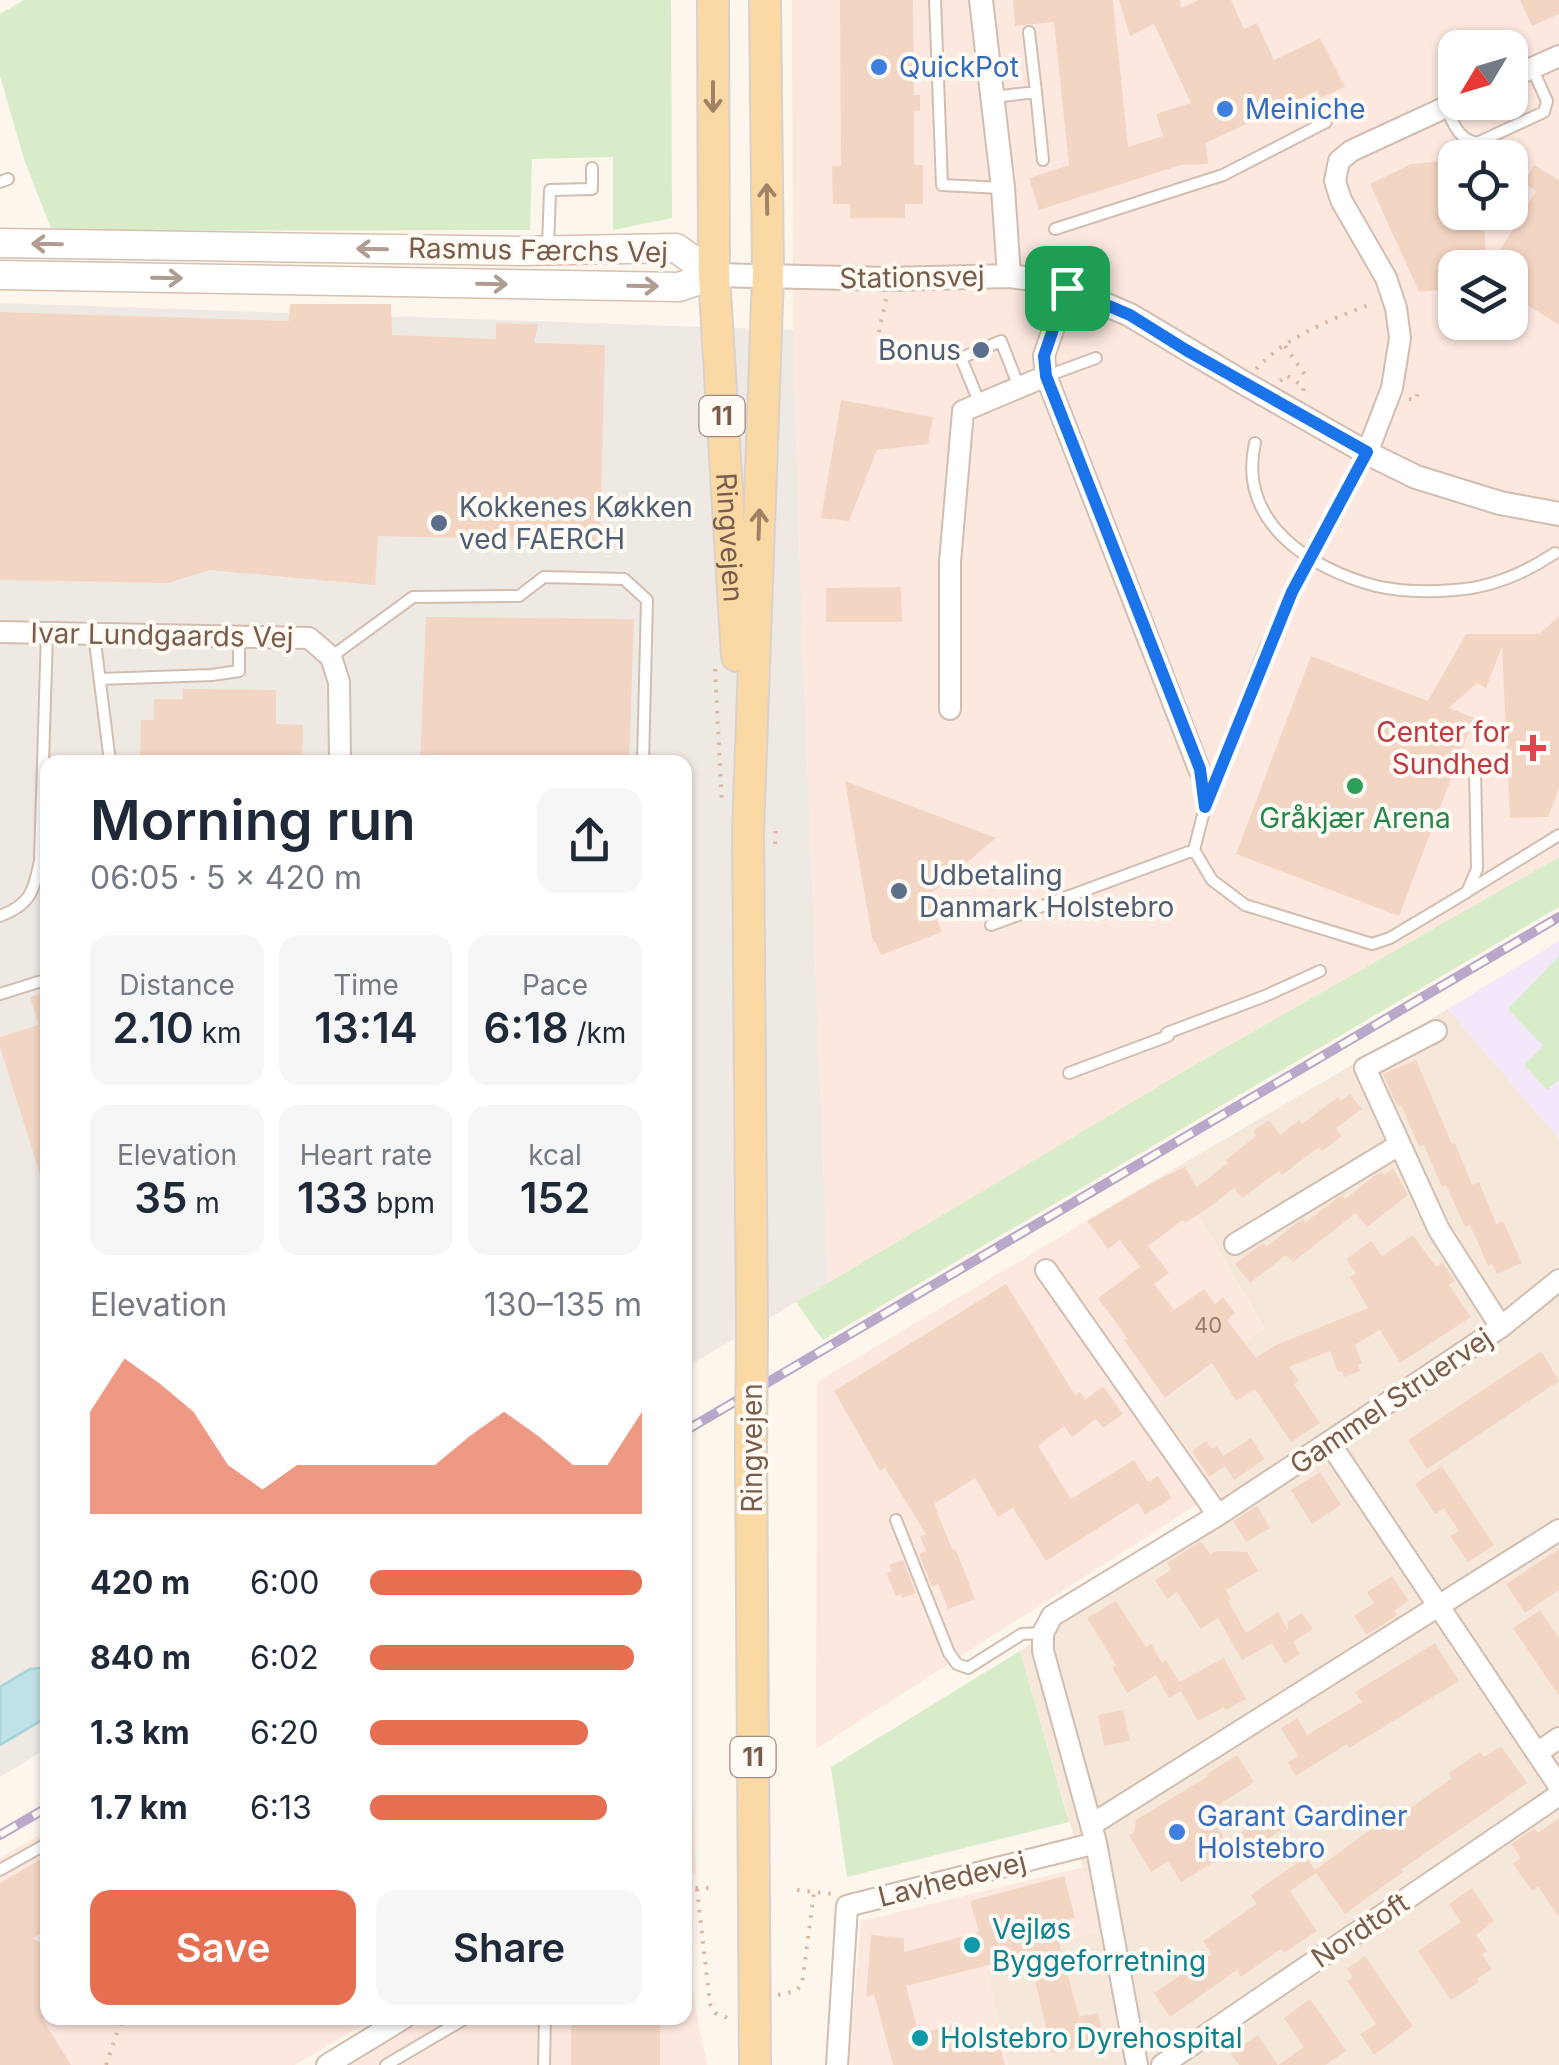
<!DOCTYPE html>
<html lang="en">
<head>
<meta charset="utf-8">
<style>
  body { margin:0; font-family:Inter,sans-serif; background:#f6f6f7; color:#1f2937; height:100vh; display:flex; flex-direction:column; font-size:38px; white-space:nowrap }
  * { box-sizing:border-box; margin:0 }
  p { font-size:32px; color:#747a83 }
  .icon { flex:none; width:55px; height:55px; fill:none; stroke:currentColor; stroke-width:2; stroke-linecap:round; stroke-linejoin:round }
  .map { position:relative; flex:1; overflow:hidden }
  .sheet { position:absolute; left:40px; top:755px; width:652px; height:1270px; display:flex; flex-direction:column; background:#fff; border-radius:20px; box-shadow:0 2px 8px #0004 }
  .sheet>* { flex:none }
  .needle { width:65px; rotate:232deg }
  .fabs { position:absolute; left:1438px; top:30px; display:grid; gap:20px }
  .fabs a { display:grid; place-items:center; width:90px; height:90px; border-radius:20px; background:#fff; box-shadow:0 2px 8px #0004; font-size:50px }
  .pin { position:absolute; display:grid; place-items:center; width:85px; height:85px; color:#fff; margin:-42px; border-radius:20px; box-shadow:0 5px 15px #0006 }
  .round { display:grid; place-items:center; flex:none; width:105px; height:105px; border-radius:20px; background:#f6f6f7 }
  .summary { display:flex; align-items:center; justify-content:space-between; height:170px; padding:0 50px }
  h1 { font-size:55px; font-weight:600; line-height:75px }
  .figures { display:grid; grid-template-columns:repeat(3,1fr); gap:15px; height:170px; padding:10px 50px }
  .figures div { display:grid; align-content:center; border-radius:20px; background:#f6f6f7; text-align:center }
  .figures b { font-size:42px; font-weight:600 }
  .figures small { font-size:28px; font-weight:400 }
  .figures p { font-size:28px }
  .chart { height:280px; padding:20px 50px }
  .chart p { display:flex; justify-content:space-between }
  .chart svg { width:100%; height:180px; margin-top:10px; fill:#e76f51; opacity:.7 }
  .cta { display:flex; gap:20px; margin-top:auto; padding:20px 50px }
  .cta a { flex:1; height:115px; border-radius:20px; background:#e76f51; color:#fff; font-size:40px; font-weight:600; line-height:115px; text-align:center }
  .cta a+a { background:#f6f6f7; color:#1f2937 }
  ul { padding:0 50px; list-style:none; font-size:32px }
  li { display:grid; grid-template-columns:160px 120px 1fr; align-items:center; height:75px }
  li i { height:25px; border-radius:12px; background:#e76f51 }
  .map>svg:first-child { display:block }
</style>
</head>
<body>
<div class="map">
<svg width="1559" height="2065" viewBox="0 0 1559 2065">
  <rect width="100%" height="100%" fill="#fdf6ec"/>
  <path fill="#f5e8da" d="M1448,1009L1559,1139V2065H1008L986,1968L1101,1930L1020,1651L1234,1515L1156,1405L1264,1328L1172,1170Z"/>
  <path fill="#fde8e0" fill-rule="evenodd" d="M792,0H1559V857L1191,1067L828,1283L802,630L793,331ZM1455,48H1510V102H1455ZM1455,158H1510V212H1455ZM1455,268H1510V322H1455Z
    M1172,1170L1264,1329L1157,1405L1218,1491L816,1749L817,1382Z
    M685,1673L696,1874H685Z
    M47,1830L48,2018H375L295,2065H0V1858Z
    M1084,1867L1101,1930L986,1969L1008,2065H848L861,1921Z
    M685,1953L707,2065H350L425,2018H685Z"/>
  <path fill="#efe9e4" d="M0,303L793,330L802,630L828,1283L685,1368V762H48V1748L0,1777Z"/>
  <path fill="#f3e8fa" d="M1559,941V1139L1448,1009Z"/>
  <path fill="#d8ecc9" d="M24,0H671L672,218L613,230V157L532,159L530,230L52,231L24,159L0,76V14Z
    M1559,857V907L823,1340L796,1302L1191,1067Z
    M1559,956V1080L1547,1090L1524,1065L1543,1046L1508,1009Z
    M1020,1651L1069,1822L847,1877L831,1767Z"/>
  <path fill="#bfe3e8" stroke="#a5d3da" stroke-width="2.5" d="M40,1668L47,1675V1717L0,1745V1687L30,1669Z"/>
  <path fill="#f3d5c3" d="M840,0H913L914,95H920V111H914V165H923V204H905V218H850V204H833L832,166H841Z
    M1013,0H1113L1128,147L1163,136L1156,114L1191,103L1154,24L1130,36L1119,0H1180L1181,8L1199,0H1231L1244,29L1257,23L1274,60L1320,38L1345,87L1321,98L1317,91L1206,143L1208,164L1181,165L1039,210L1029,178L1069,165L1054,22L1015,26Z
    M1520,0H1559V14L1532,26Z
    M1455,160V212H1483L1487,268H1455V288L1419,292L1370,184L1411,164Z
    M1534,165L1559,180V325L1510,294V268H1489L1536,191L1524,183Z
    M290,304H391L392,335L496,339V323L538,324L534,343L605,345L600,541L378,536L375,585L210,570L168,583L0,580V312L289,321Z
    M841,400L933,417L928,444L877,450L849,521L821,518Z
    M901,587L902,622H826V588Z
    M1559,616V788L1548,817L1510,818L1502,647L1486,688L1477,683L1449,708L1474,718L1399,916L1236,854L1311,656L1428,701L1466,634H1540Z
    M426,617L634,619L629,762H420Z
    M183,689L276,690V724L303,725L302,762H140L141,720H154V699H183Z
    M845,781L996,838L928,896L942,932L881,955L875,941L873,943Z
    M48,991V1186L44,1187L0,1047V1037L39,1025L30,997Z
    M1416,1060L1452,1144L1455,1143L1472,1185L1479,1182L1496,1224L1503,1221L1522,1263L1497,1274L1492,1264L1488,1266L1470,1225L1465,1227L1446,1185L1442,1187L1424,1145L1419,1147L1401,1105L1398,1107L1383,1074Z
    M1350,1094L1362,1109L1336,1128L1342,1136L1322,1151L1319,1147L1282,1175L1279,1171L1242,1198L1234,1188L1207,1209L1185,1223L1183,1220L1148,1246L1169,1273L1154,1284L1174,1310L1204,1289L1215,1304L1223,1297L1235,1313L1227,1320L1256,1358L1276,1345L1368,1308L1350,1277L1356,1273L1346,1259L1371,1241L1382,1256L1413,1235L1436,1267L1442,1262L1455,1281L1449,1285L1471,1317L1400,1363L1380,1330L1355,1345L1362,1363L1358,1365L1360,1371L1344,1377L1342,1371L1338,1372L1330,1351L1289,1367L1299,1381L1294,1384L1320,1423L1291,1442L1255,1389L1236,1401L1212,1363L1165,1398L1124,1340L1127,1338L1098,1298L1140,1267L1120,1240L1108,1249L1087,1221L1155,1181L1185,1167L1197,1187L1228,1163L1226,1160L1256,1136L1253,1131L1269,1120L1280,1135L1299,1120L1302,1124L1338,1097L1341,1101Z
    M1393,1168L1408,1195L1367,1227L1356,1213L1293,1262L1286,1255L1250,1283L1235,1264L1260,1245L1264,1243L1267,1246L1298,1222L1303,1219L1306,1222L1336,1199L1343,1195L1345,1199L1377,1174L1382,1172L1384,1175Z
    M1006,1284L1075,1395L1080,1392L1086,1399L1103,1386L1123,1414L1103,1428L1096,1419L1072,1437L1064,1426L1038,1446L1071,1499L1134,1460L1148,1482L1158,1476L1172,1498L1145,1515L1138,1503L1046,1561L1013,1508L998,1517L975,1478L934,1504L952,1549L956,1550L975,1599L948,1609L938,1584L932,1587L919,1554L926,1551L920,1536L926,1534L885,1468L880,1471L834,1391Z
    M1541,1351L1559,1381L1427,1469L1408,1440Z
    M1251,1438L1265,1459L1234,1480L1225,1466L1209,1477L1192,1451L1206,1441L1212,1449L1217,1446L1223,1456Z
    M1442,1466L1494,1545L1468,1562L1450,1536L1459,1531L1444,1508L1435,1514L1415,1484Z
    M1320,1472L1341,1505L1312,1524L1291,1490Z
    M1257,1506L1270,1528L1246,1542L1233,1521Z
    M1201,1541L1210,1554L1216,1551L1247,1552L1258,1571L1226,1590L1231,1599L1228,1601L1246,1633L1278,1612L1288,1631V1622L1302,1613L1313,1629L1293,1642L1300,1654L1285,1664L1272,1643L1242,1660L1218,1618L1201,1629L1177,1592L1167,1599L1155,1580L1171,1570L1167,1563Z
    M1559,1549V1590L1525,1613L1506,1584Z
    M903,1560L916,1593L902,1598L901,1594L896,1596L886,1573L892,1571L889,1565Z
    M1392,1576L1409,1601L1395,1610L1397,1615L1367,1635L1354,1616L1374,1603L1367,1592Z
    M1116,1601L1146,1647L1151,1644L1162,1663L1166,1660L1179,1682L1224,1658L1246,1699L1226,1710L1224,1707L1198,1721L1181,1691L1169,1698L1156,1675L1127,1693L1112,1667L1116,1665L1087,1618Z
    M1540,1610L1559,1638V1696L1513,1628Z
    M1435,1643L1459,1681L1349,1748L1347,1744L1296,1776L1288,1762L1298,1756L1281,1728L1297,1718L1307,1735L1362,1702L1355,1692Z
    M1123,1710L1130,1741L1104,1746L1098,1715Z
    M1501,1746L1527,1783L1401,1870L1403,1872L1345,1914L1316,1873L1290,1891L1317,1931L1284,1953L1281,1949L1241,1977L1237,1970L1170,2017L1154,1993L1212,1954L1203,1941L1257,1904L1251,1895L1306,1857L1315,1870L1404,1805L1408,1810L1452,1778L1449,1773L1480,1752L1484,1757Z
    M1237,1755L1254,1782L1208,1812L1232,1851L1181,1882L1168,1861L1151,1872L1129,1835L1134,1832L1136,1820L1208,1776L1207,1774Z
    M1276,1813L1286,1827L1244,1853L1234,1836Z
    M1559,1818V1917L1538,1886L1532,1891L1513,1864L1521,1858L1511,1844L1534,1829L1538,1833Z
    M48,1855V1930L33,1938L48,1948V2013L43,2020L71,2065H0V1883Z
    M1064,1876L1075,1918L1054,1924L1079,2017L1098,2013L1105,2042L1052,2053L1029,1955L906,1986L919,2034L952,2025L959,2053L999,2043L1005,2065H893L874,1994L866,1997L871,1935L904,1938V1952L979,1932L970,1901Z
    M1472,1888L1494,1921L1476,1935L1487,1951L1482,1954L1492,1969L1477,1979L1479,1982L1451,2000L1418,1951L1461,1922L1449,1904Z
    M1365,1956L1413,2026L1374,2055L1360,2034L1376,2024L1347,1981L1353,1977L1347,1969Z
    M1310,1999L1346,2051L1325,2065H1239L1231,2054L1258,2035L1278,2065L1304,2047L1284,2018Z
    M571,2018H660V2065H571Z"/>
  <g fill="none" stroke-linecap="round" stroke-linejoin="round">
    <defs>
      <path id="service" d="M935,0L942,185L1002,188
        M1029,32L1036,92
        M993,97L1036,92L1043,160
        M1446,108C1454,124 1458,139 1477,143L1544,112L1547,101L1532,68
        M0,182L8,179
        M1055,229L1223,175L1326,122
        M548,249L550,190L592,189V168
        M1047,376L1096,358
        M980,404L961,358L1001,341L1019,387
        M1255,443C1237,522 1310,569 1376,586C1401,592 1429,592 1454,590C1490,588 1525,573 1555,553
        M94,634L110,762
        M1269,644L1292,592L1367,454
        M331,657L413,597L519,596L544,577L624,579L647,600L643,762
        M100,679L212,675L239,671V637
        M1194,850L1212,880L1245,905L1372,944L1390,938L1467,892L1477,869L1475,767
        M1468,891L1559,835
        M0,916C31,904 33,892 40,861L47,633
        M991,925L1194,850L1205,807L1199,769
        M0,994L48,979
        M1167,1033L1265,996L1320,971
        M1069,1073L1168,1036
        M896,1520L949,1653L957,1664L968,1668L1022,1634L1042,1633
        M0,1870L48,1843
        M386,2065L466,2018
        M544,2065L545,2018"/>
      <path id="pedestrian" d="M1205,807L1269,644"/>
      <path id="minor" d="M1510,78L1559,56
        M1067,288L1044,356L1046,376L1199,769
        M1367,453L1392,388L1400,338L1396,308L1386,278L1341,200L1335,181L1339,161L1351,151L1457,102
        M0,632L309,638L331,657L339,682L340,762
        M950,709V562L963,411L1046,376
        M1436,1031L1365,1068L1439,1230L1501,1327
        M1235,1244L1399,1145
        M1046,1270L1218,1515
        M1329,1442L1559,1786
        M1537,1753L1559,1738
        M1091,1825L1559,1530
        M327,2065L404,2018
        M837,2065L847,1906L1096,1843
        M1137,2065L1096,1843L1043,1651V1633L1052,1616L1218,1515L1329,1442L1501,1327L1559,1280
        M1162,2065L1559,1795"/>
      <path id="tertiary" d="M981,0L1003,188L1009,276
        M714,275L890,279L1009,276L1041,280L1067,288L1130,315L1244,383L1367,453L1416,477L1500,503L1559,514"/>
      <path id="secondary" d="M0,243L520,251L676,248L714,275
        M0,275L679,287L714,275"/>
      <g id="primary">
        <path id="s1" d="M713,0L714,275L737,656"/>
        <path d="M752,1326L748,832L768,276L765,0"/>
        <path d="M751,1448L755,2065"/>
      </g>
    </defs>
    <use href="#service" stroke="#d1beb0" stroke-width="14"/>
    <use href="#pedestrian" stroke="#d1beb0" stroke-width="18"/>
    <use href="#minor" stroke="#d1beb0" stroke-width="24"/>
    <use href="#tertiary" stroke="#d1beb0" stroke-width="26"/>
    <use href="#secondary" stroke="#d6c0b0" stroke-width="31"/>
    <use href="#primary" stroke="#dad1cd" stroke-width="34"/>
    <path stroke="#d9b8a5" stroke-width="4" stroke-dasharray="2.5 8" stroke-linecap="butt" d="M886,299L878,336L901,341
      M1285,346L1305,375
      M1256,369C1288,335 1331,320 1373,303
      M1280,381L1286,375L1304,387L1303,392
      M1409,399L1416,400L1418,391
      M715,669L722,805
      M775,844L776,824
      M685,1888H715
      M697,1889L710,2004L715,2013L728,2018
      M797,1890L832,1894
      M778,1995L796,1991L802,1984L814,1892
      M106,2065L122,2018"/>
    <use href="#service" stroke="#fff" stroke-width="10"/>
    <use href="#pedestrian" stroke="#fff" stroke-width="14"/>
    <use href="#minor" stroke="#fff" stroke-width="20"/>
    <use href="#tertiary" stroke="#fff" stroke-width="22"/>
    <use href="#secondary" stroke="#fff" stroke-width="28"/>
    <use href="#primary" stroke="#fbd9a5" stroke-width="30"/>
    <defs>
      <path id="rail" d="M685,1431L1559,917
        M0,1835L48,1807"/>
    </defs>
    <use href="#rail" stroke="#b9a8c9" stroke-width="10"/>
    <use href="#rail" stroke="#fffaf3" stroke-width="6" stroke-dasharray="19" stroke-linecap="butt"/>
    <defs>
      <path id="primary-bridge" d="M751,1448L752,1326"/>
    </defs>
    <use href="#primary-bridge" stroke="#dad1cd" stroke-width="34" stroke-linecap="butt"/>
    <use href="#primary-bridge" stroke="#fbd9a5" stroke-width="30"/>
  </g>
  <defs><path id="oneway-shaft" d="M-6 0H5M1.5-3L5.5 0L1.5 3" fill="none" stroke-width="1.6" stroke-linecap="round" stroke-linejoin="round" transform="scale(2.5)"/></defs>
  <g stroke="#a18267">
    <use href="#oneway-shaft" transform="translate(713 97) rotate(90)"/>
    <use href="#oneway-shaft" transform="translate(767 199) rotate(-91)"/>
    <use href="#oneway-shaft" transform="translate(759 524) rotate(-88)"/>
  </g>
  <g stroke="#af9d94">
    <use href="#oneway-shaft" transform="translate(47 244) rotate(-179)"/>
    <use href="#oneway-shaft" transform="translate(372 249) rotate(-179)"/>
    <use href="#oneway-shaft" transform="translate(167 278) rotate(1)"/>
    <use href="#oneway-shaft" transform="translate(492 284) rotate(1)"/>
    <use href="#oneway-shaft" transform="translate(643 286) rotate(1)"/>
  </g>
  <g fill="none" stroke-linecap="round" stroke-linejoin="round">
    <defs>
      <path id="route" d="M1067,288L1130,315L1186,350L1367,452L1292,592L1205,807L1200,769L1046,376L1044,356Z"/>
    </defs>
    <use href="#route" stroke="#fff" stroke-width="20"/>
    <use href="#route" stroke="#1a73e8" stroke-width="12"/>
  </g>
  <g fill="#3f7fe0" stroke="#fffaf3" stroke-width="4">
    <circle cx="879" cy="67" r="10"/>
    <circle cx="1225" cy="109" r="10"/>
    <circle cx="1177" cy="1832" r="10"/>
  </g>
  <g fill="#5c6f8a" stroke="#fffaf3" stroke-width="4">
    <circle cx="981" cy="350" r="10"/>
    <circle cx="439" cy="523" r="10"/>
    <circle cx="899" cy="891" r="10"/>
  </g>
  <path fill="#e0444e" stroke="#fffaf3" stroke-width="4" d="M1528 733h10v10h10v10h-10v10h-10v-10h-10v-10h10z"/>
  <circle fill="#2e9e5b" stroke="#fffaf3" stroke-width="4" cx="1355" cy="786" r="10"/>
  <g fill="#0f9aa8" stroke="#fffaf3" stroke-width="4">
    <circle cx="972" cy="1945" r="10"/>
    <circle cx="920" cy="2038" r="10"/>
  </g>
  <g text-anchor="middle" dominant-baseline="central" stroke-width="8" stroke-linejoin="round" paint-order="stroke">
    <g font-size="22" fill="#987a6a">
      <text x="1208" y="1325">40</text>
    </g>
    <g fill="#fffaf3" stroke="#a28b7f" stroke-width="2.5">
      <rect x="699.5" y="396" width="45" height="40" rx="8"/>
      <rect x="730.5" y="1737" width="45" height="40" rx="8"/>
    </g>
    <g font-size="25" font-weight="bold" fill="#7a5c4d">
      <text x="722" y="416">11</text>
      <text x="753" y="1757">11</text>
    </g>
    <g font-size="28" fill="#366cbe" stroke="#fffaf3" text-anchor="start">
      <text x="899" y="67">QuickPot</text>
      <text x="1245" y="109">Meiniche</text>
      <text x="1197" y="1816">Garant Gardiner<tspan x="1197" dy="32">Holstebro</tspan></text>
    </g>
    <g font-size="28" fill="#7a5c4d" stroke="#fffaf3">
      <text transform="translate(538 250) rotate(1)">Rasmus Færchs Vej</text>
      <text transform="translate(912 277) rotate(-1)">Stationsvej</text>
      <text stroke="none"><textPath href="#s1" startOffset="538">Ringvejen</textPath></text>
      <text transform="translate(162 635) rotate(1)">Ivar Lundgaards Vej</text>
      <text transform="translate(1391 1401) rotate(-34)">Gammel Struervej</text>
      <text transform="translate(752 1448) rotate(-90)">Ringvejen</text>
      <text transform="translate(952 1879) rotate(-14)">Lavhedevej</text>
      <text transform="translate(1360 1930) rotate(-34)">Nordtoft</text>
    </g>
    <g font-size="28" fill="#4e5e75" stroke="#fffaf3" text-anchor="start">
      <text x="961" y="350" text-anchor="end">Bonus</text>
      <text x="459" y="507">Kokkenes Køkken<tspan x="459" dy="32">ved FAERCH</tspan></text>
      <text x="919" y="875">Udbetaling<tspan x="919" dy="32">Danmark Holstebro</tspan></text>
    </g>
    <g font-size="28" fill="#be3a42" stroke="#fffaf3" text-anchor="end">
      <text x="1510" y="732">Center for<tspan x="1510" dy="32">Sundhed</tspan></text>
    </g>
    <g font-size="28" fill="#27864d" stroke="#fffaf3">
      <text x="1355" y="818">Gråkjær Arena</text>
    </g>
    <g font-size="28" fill="#0d838f" stroke="#fffaf3" text-anchor="start">
      <text x="992" y="1929">Vejløs<tspan x="992" dy="32">Byggeforretning</tspan></text>
      <text x="940" y="2038">Holstebro Dyrehospital</text>
    </g>
  </g>
</svg>
<div class="fabs">
<a><svg class="needle" viewBox="-14 -14 28 28"><path d="M0-13l5 13h-10z" fill="#e53935"/><path d="M0 13l5-13h-10z" fill="#747a83"/></svg></a>
<a><svg class="icon" aria-label="locate" viewBox="0 0 24 24"><circle cx="12" cy="12" r="6"/><path d="M12 2v4M12 18v4M2 12h4M18 12h4"/></svg></a>
<a><svg class="icon" aria-label="layers" viewBox="0 0 24 24"><path d="M12 4l9 5-9 5-9-5zM3 14l9 5 9-5"/></svg></a>
</div>
<div class="pin" style="left:1067px;top:288px;background:#1e9e55"><svg class="icon" aria-label="arrive" viewBox="0 0 24 24"><path d="M6 21V4h12l-3 4 3 4H6"/></svg></div>
<section class="sheet">
<div class="summary"><div><h1>Morning run</h1><p>06:05 · 5 × 420 m</p></div><a class="round"><svg class="icon" aria-label="share" viewBox="0 0 24 24"><path d="M12 15V3M7 8l5-5 5 5M5 13v7h14v-7"/></svg></a></div>
<div class="figures">
<div><p>Distance</p><b>2.10<small> km</small></b></div>
<div><p>Time</p><b>13:14</b></div>
<div><p>Pace</p><b>6:18<small> /km</small></b></div>
</div>
<div class="figures">
<div><p>Elevation</p><b>35<small> m</small></b></div>
<div><p>Heart rate</p><b>133<small> bpm</small></b></div>
<div><p>kcal</p><b>152</b></div>
</div>
<div class="chart"><p><span>Elevation</span>130–135 m</p>
<svg viewBox="0 0 160 44" preserveAspectRatio="none"><path d="M0 44V19L10 6L20 12L30 19L40 32L50 38L60 32L70 32L80 32L90 32L100 32L110 25L120 19L130 25L140 32L150 32L160 19V44z"/></svg>
</div>
<ul>
<li><b>420 m</b>6:00<i style="width:100%"></i></li>
<li><b>840 m</b>6:02<i style="width:97%"></i></li>
<li><b>1.3 km</b>6:20<i style="width:80%"></i></li>
<li><b>1.7 km</b>6:13<i style="width:87%"></i></li>
</ul>
<div class="cta"><a>Save</a><a>Share</a></div>
</section>
</div>
</body>
</html>
